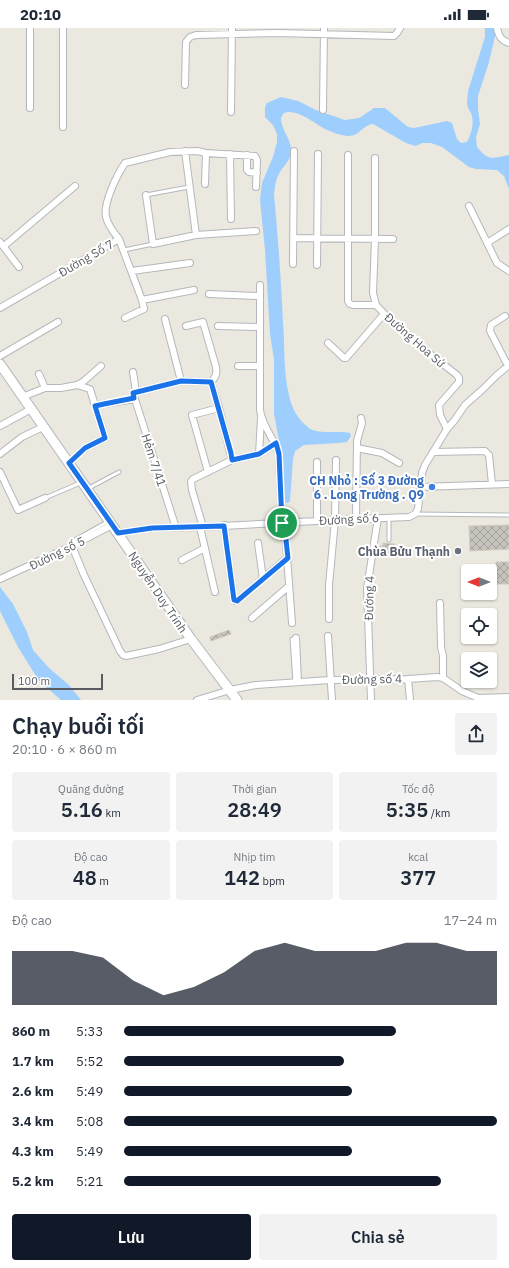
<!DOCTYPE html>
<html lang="vi">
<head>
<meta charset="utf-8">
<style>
  body { margin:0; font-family:"IBM Plex Sans",sans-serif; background:#f2f2f3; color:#1f2937; height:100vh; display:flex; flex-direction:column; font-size:15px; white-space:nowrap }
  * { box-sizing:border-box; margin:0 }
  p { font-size:13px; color:#747a83 }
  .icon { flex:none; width:22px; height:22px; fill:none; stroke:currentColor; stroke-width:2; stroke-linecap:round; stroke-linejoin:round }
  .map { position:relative; height:672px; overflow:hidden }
  .panel { display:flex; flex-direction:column; background:#fff; flex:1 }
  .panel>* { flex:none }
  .needle { width:26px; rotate:270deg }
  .controls { position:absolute; left:461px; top:536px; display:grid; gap:8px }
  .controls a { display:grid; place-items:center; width:36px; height:36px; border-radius:4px; background:#fff; box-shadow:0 1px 3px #0004; font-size:20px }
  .scale { position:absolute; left:12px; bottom:10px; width:91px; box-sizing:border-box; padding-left:4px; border:2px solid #585b60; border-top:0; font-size:11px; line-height:14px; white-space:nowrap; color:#585b60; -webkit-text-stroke:3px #fff; paint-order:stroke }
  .pin { position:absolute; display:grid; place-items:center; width:34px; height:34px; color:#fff; margin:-17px; border:2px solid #fff; border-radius:50%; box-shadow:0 1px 4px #0007 }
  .round { display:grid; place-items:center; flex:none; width:42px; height:42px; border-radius:4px; background:#f2f2f3 }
  .summary { display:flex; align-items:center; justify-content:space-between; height:68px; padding:0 12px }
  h1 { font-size:22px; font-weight:600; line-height:30px }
  .figures { display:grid; grid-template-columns:repeat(3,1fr); gap:6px; height:68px; padding:4px 12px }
  .figures div { display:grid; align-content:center; border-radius:4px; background:#f2f2f3; text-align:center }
  .figures b { font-size:20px; font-weight:600 }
  .figures small { font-size:11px; font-weight:400 }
  .figures p { font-size:11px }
  .chart { height:112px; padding:8px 12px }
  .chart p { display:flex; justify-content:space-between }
  .chart svg { width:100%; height:72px; margin-top:4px; fill:#111827; opacity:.7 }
  .action { display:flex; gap:8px; margin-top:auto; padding:8px 12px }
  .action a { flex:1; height:46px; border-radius:4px; background:#111827; color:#fff; font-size:16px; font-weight:600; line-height:46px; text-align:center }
  .action a+a { background:#f2f2f3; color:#1f2937 }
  ul { padding:0 12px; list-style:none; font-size:13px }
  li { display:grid; grid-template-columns:64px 48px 1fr; align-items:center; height:30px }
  li i { height:10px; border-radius:5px; background:#111827 }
  .status { display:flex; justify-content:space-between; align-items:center; height:28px; padding:0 20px; background:#fff; direction:ltr }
  .status svg { height:11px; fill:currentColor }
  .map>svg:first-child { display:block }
</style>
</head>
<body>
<div class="status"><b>20:10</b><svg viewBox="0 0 49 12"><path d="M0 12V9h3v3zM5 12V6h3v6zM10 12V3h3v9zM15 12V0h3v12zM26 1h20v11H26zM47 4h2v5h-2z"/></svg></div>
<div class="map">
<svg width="509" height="672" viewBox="0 0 509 672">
  <defs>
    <pattern id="building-cross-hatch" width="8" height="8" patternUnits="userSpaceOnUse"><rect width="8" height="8" fill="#c6c3bc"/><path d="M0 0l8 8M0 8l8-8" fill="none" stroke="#a4a19c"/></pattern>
  </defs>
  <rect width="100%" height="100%" fill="#ebe9df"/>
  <path fill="#9dcefd" d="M485,0H497L489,34L478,68V81L480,96L476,109L477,119C489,134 492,130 509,127V161L504,148L497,142L476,141L469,139L442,119L431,115H422L416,118L412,117L406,115L373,96C364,96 359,108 349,108C341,108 332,104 325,101C316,96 293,78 283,86C282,88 281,89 281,92C282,103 292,112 291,124C290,134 282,139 278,148C275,154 275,160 274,166C278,209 281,251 283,294C285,318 283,343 289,367C291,379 298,392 309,400C318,407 340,402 350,405L351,408L347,414L339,415L304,417L295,423L293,431L290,473L288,475L283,474L280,418L274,386V332L270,306L265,222L260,172L262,155L273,129L277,114V106L273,97L265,89V79L267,75L281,69L298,73L316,82L345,92L359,90L374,80H385L408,99L414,100L447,93L452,95L457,111L461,115L467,114C471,106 475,95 471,85C470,83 469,82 468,80C466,74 468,69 468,63L485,9Z
    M0,559L13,576L27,604L33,622L49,640L69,657L81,672H61L39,653L18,619L0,583Z"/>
  <path fill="url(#building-cross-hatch)" stroke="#cfcbbe" d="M509,497V521L470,523L469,498Z
    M383,515L395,516V518L398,519V529L379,528L380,518H383Z
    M496,534H509V556H490V542L496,541Z
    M229,602L231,606L211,613L210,609Z"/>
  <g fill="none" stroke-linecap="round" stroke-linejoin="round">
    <defs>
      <path id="service" d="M146,167L189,159
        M124,222L153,216
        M89,460L119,444
        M45,470L80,455
        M415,486L509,487
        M389,490V512
        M74,518L72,515L73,513L109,493
        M292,611L295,654"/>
      <path id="minor" d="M497,0C499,9 501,12 509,15
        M185,57L186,14L190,9L196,7L278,5L394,8L397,5L400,0
        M30,80V0
        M323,82L324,0
        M231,84L232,0
        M63,99V0
        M185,123L196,207
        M230,126L231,191
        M247,127V142L249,144L257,145
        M348,127V273L350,276L353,277H376
        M375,130V211L373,265L376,277L391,293L421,319L457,347L459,350V354L439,377L440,387L447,401
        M205,156L206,125
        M146,167L153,216L196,207L256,203
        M469,178L497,235L509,243
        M294,210L393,211
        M119,211L142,272
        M0,214L19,239
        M487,215L509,201
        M4,218L75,158
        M293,236L294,123
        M317,237L318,126
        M132,243L190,235
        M260,257V382C262,398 274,410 279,426L282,495L285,503L292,595
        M209,266L259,268
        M0,280L119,211C114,205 108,197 106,189C103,175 117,147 125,135L170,124L197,123L206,125L255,128L257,132L256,159
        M505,288L491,297L490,303L508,338
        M125,290L144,281L142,272L194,262
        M165,291L181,353L211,354
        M186,298L203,294L216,339C217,346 216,349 211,354L219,380L232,432L193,451L191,454L192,462L203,499
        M218,298L259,299
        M328,315L344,330H346L384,286
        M0,328L58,294
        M238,338H260
        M133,344L136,364
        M39,346L45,360
        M22,369L45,360H61L77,357L84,353L101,338
        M95,378L104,376L135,371
        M261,390L259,426L276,415
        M0,398L31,381
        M357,420L382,425L399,435
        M433,424L485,423L489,427L492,456
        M0,426L22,409L43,399
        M232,432L259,426
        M317,434V493
        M69,435L85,420L105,410L90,361L77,357
        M0,444L18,482L45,470
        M208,444L192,387L219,380
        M420,459L509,456
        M356,491L357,413L362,395L361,390
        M224,497L234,572L235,573H237L287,530
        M200,499L215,564
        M176,500L133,365L181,353
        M118,505L152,500L203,499L335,492L409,489L415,486L418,481L422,445L425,437L447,401L454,393L465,377L483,361L496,348L509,337
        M258,515L263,551
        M72,518L84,547L120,623L123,627L126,628L159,621L191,611
        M182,532L205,520
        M0,551L72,518L112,497
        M440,575L441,619L443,628V650
        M252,590L289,558
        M329,591V557L335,492L336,432
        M328,608L332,672
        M296,610L298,654
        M408,651L410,672
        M197,672L230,662L256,657L330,652L408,651L437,649L443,650L462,663L478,670L509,669
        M371,672L367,560L378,490"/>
      <path id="secondary" d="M0,336L191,611L237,672"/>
    </defs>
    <use href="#service" stroke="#b5b7bc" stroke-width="5"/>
    <use href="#minor" stroke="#b5b7bc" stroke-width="8"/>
    <use href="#secondary" stroke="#b5b8be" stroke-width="11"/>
    <use href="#service" stroke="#fff" stroke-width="3"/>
    <use href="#minor" stroke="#fff" stroke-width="6"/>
    <use href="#secondary" stroke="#fff" stroke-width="9"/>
  </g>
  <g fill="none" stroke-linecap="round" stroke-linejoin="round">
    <defs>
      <path id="route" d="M181,353L211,354L231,425L232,432L259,426L276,415L279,426L282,495L285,503L288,530L237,573L234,572L224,498L152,500L118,505L69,435L85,420L105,410L95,378L104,376L134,370L133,365Z"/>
    </defs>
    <use href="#route" stroke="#fff" stroke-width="8"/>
    <use href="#route" stroke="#1a73e8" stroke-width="5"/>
  </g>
  <circle fill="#3f7fe0" stroke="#fff" stroke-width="1.5" cx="432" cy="459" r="4"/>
  <circle fill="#6b7280" stroke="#fff" stroke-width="1.5" cx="458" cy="523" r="4"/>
  <g text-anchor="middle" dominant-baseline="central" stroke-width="4" stroke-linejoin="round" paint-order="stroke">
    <g font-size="12" fill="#585b60" stroke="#fff">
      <text transform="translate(86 230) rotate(-30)">Đường Số 7</text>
      <text transform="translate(415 312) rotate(41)">Đường Hoa Sứ</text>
      <text transform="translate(154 432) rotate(72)">Hẻm 7/41</text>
      <text transform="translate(349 491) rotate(-3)">Đường số 6</text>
      <text transform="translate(57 525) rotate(-26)">Đường số 5</text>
      <text transform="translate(158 564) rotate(56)">Nguyễn Duy Trinh</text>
      <text transform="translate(369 570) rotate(-89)">Đường 4</text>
      <text transform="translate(372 651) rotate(-1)">Đường số 4</text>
    </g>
    <g font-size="12" font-weight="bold" fill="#366cbe" stroke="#fff" text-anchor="end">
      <text x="424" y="452">CH Nhỏ : Số 3 Đường<tspan x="424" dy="14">6 . Long Trường . Q9</tspan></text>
    </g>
    <g font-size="12" font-weight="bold" fill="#5b616d" stroke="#fff" text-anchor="end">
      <text x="450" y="523">Chùa Bửu Thạnh</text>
    </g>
  </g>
</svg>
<div class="controls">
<a><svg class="needle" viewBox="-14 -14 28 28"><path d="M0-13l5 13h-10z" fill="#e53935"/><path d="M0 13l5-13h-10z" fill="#747a83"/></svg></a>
<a><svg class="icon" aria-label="locate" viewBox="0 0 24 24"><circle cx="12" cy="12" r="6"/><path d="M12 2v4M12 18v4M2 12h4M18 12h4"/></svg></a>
<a><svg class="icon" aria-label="layers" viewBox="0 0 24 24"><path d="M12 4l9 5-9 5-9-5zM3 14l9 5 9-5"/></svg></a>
</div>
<div class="scale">100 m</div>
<div class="pin" style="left:282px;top:495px;background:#1e9e55"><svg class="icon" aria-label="arrive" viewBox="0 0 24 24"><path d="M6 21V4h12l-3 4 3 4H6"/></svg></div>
</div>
<section class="panel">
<div class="summary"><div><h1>Chạy buổi tối</h1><p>20:10 · 6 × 860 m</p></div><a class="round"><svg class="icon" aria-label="share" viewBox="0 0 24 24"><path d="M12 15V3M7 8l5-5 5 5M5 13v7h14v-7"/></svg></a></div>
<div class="figures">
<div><p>Quãng đường</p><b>5.16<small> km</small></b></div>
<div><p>Thời gian</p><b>28:49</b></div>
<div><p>Tốc độ</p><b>5:35<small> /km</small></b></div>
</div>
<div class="figures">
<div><p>Độ cao</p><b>48<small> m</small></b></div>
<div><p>Nhịp tim</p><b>142<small> bpm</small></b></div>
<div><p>kcal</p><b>377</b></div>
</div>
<div class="chart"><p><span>Độ cao</span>17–24 m</p>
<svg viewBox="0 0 160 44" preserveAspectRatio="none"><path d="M0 44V11L10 11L20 11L30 15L40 29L50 38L60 33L70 24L80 11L90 6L100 11L110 11L120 11L130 6L140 6L150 11L160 11V44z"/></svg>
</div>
<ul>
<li><b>860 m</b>5:33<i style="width:73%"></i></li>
<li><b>1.7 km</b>5:52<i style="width:59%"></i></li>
<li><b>2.6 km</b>5:49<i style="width:61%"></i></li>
<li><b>3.4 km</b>5:08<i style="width:100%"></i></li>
<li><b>4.3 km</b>5:49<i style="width:61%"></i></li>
<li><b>5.2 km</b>5:21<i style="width:85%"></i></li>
</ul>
<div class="action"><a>Lưu</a><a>Chia sẻ</a></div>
</section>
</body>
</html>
